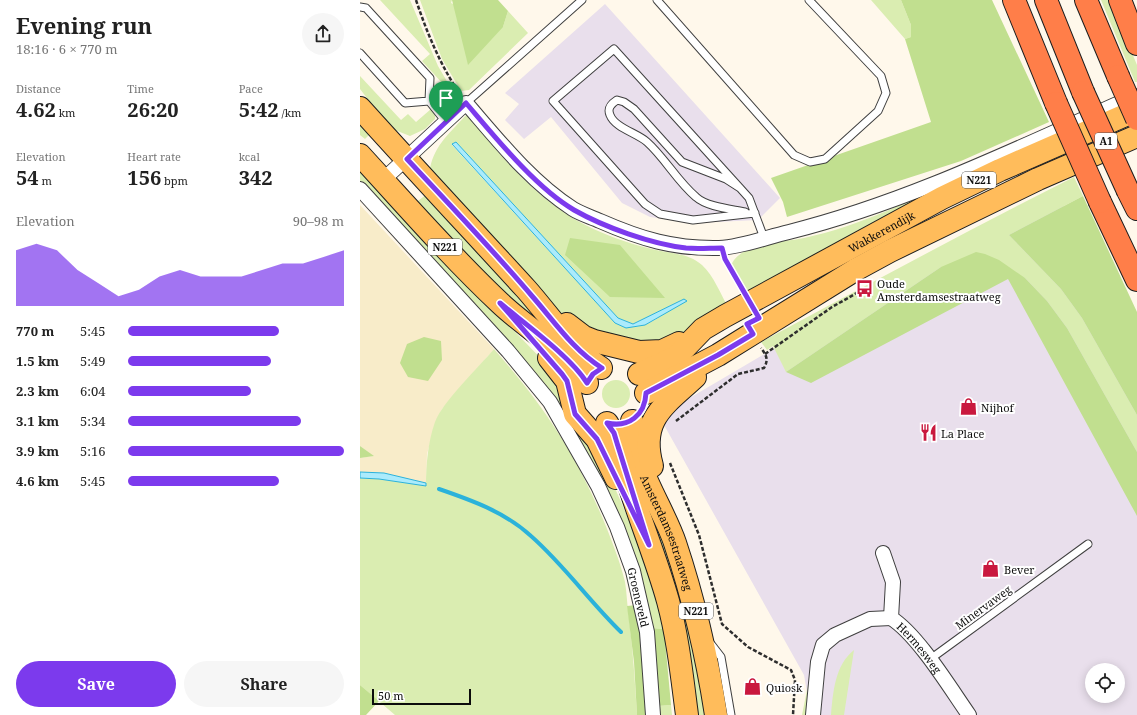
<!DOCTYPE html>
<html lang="en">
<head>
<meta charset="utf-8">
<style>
  body { margin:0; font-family:"Noto Serif",serif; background:#f6f6f6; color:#222; height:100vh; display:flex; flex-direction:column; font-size:15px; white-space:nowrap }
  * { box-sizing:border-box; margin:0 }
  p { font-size:13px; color:#767676 }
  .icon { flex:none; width:22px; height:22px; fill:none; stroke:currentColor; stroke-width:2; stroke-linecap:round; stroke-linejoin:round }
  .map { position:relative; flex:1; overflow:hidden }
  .panel { display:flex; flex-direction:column; background:#fff; width:360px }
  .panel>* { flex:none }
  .buttons { position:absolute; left:725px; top:663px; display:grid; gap:8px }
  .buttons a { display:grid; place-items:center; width:40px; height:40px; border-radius:50%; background:#fff; box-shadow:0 2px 10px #0003; font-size:20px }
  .scale { position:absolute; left:12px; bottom:10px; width:99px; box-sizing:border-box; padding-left:4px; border:2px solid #0c0c0c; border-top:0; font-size:11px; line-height:14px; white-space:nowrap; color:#0c0c0c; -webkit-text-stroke:3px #fff; paint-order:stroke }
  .pin { position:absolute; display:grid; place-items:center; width:34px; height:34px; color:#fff; margin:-41px -17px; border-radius:50% 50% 50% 0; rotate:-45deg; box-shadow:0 0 4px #0007 }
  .pin .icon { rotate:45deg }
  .round { display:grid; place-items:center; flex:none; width:42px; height:42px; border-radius:21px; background:#f6f6f6 }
  .head { display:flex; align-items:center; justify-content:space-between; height:68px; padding:0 16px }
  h1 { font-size:22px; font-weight:700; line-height:30px }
  .metrics { display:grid; grid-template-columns:repeat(3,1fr); gap:6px; height:68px; padding:4px 16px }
  .metrics div { display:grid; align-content:center }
  .metrics b { font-size:20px; font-weight:700 }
  .metrics small { font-size:11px; font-weight:400 }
  .metrics p { font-size:11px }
  .chart { height:112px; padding:8px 16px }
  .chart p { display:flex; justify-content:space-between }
  .chart svg { width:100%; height:72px; margin-top:4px; fill:#7c3aed; opacity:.7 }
  .action { display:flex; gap:8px; margin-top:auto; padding:8px 16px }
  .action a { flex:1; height:46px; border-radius:24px; background:#7c3aed; color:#fff; font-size:16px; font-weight:700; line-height:46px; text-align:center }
  .action a+a { background:#f6f6f6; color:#222 }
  ul { padding:0 16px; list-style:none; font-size:13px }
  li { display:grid; grid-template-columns:64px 48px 1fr; align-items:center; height:30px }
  li i { height:10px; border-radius:5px; background:#7c3aed }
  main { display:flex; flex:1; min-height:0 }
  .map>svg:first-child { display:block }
</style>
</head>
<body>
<main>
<section class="panel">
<div class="head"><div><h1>Evening run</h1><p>18:16 · 6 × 770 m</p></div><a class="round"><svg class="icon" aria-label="share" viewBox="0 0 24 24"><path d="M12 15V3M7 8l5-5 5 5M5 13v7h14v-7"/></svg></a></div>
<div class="metrics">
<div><p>Distance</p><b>4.62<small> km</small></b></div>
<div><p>Time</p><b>26:20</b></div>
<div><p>Pace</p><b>5:42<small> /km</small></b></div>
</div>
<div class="metrics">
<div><p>Elevation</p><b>54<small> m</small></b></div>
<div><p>Heart rate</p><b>156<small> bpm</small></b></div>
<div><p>kcal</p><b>342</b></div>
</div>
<div class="chart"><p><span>Elevation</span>90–98 m</p>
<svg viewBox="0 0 160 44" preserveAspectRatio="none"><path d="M0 44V10L10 6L20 10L30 22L40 30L50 38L60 34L70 26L80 22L90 26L100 26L110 26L120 22L130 18L140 18L150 14L160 10V44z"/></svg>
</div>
<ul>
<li><b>770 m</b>5:45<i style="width:70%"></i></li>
<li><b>1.5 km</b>5:49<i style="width:66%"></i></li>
<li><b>2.3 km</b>6:04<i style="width:57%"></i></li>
<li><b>3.1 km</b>5:34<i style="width:80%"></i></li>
<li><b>3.9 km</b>5:16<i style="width:100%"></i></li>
<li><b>4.6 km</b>5:45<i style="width:70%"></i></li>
</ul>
<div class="action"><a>Save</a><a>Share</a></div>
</section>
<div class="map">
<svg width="777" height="715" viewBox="0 0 777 715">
  <rect width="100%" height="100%" fill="#fff8eb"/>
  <path fill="#e9dfec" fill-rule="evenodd" d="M245,4L420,198L398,220L335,223L290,217L262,203L191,117L164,139L145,120L159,104L145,93Z
    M696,192L777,354V715H451L444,675L299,416L588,246ZM732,670H758V696H732Z"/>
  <path fill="#f8ecc9" d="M0,205L134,349L82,409L76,421L67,454L66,483L24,473L0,472V458L13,456L0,446Z"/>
  <path fill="#daedb1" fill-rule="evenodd" d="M20,0H50L78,66L95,95V101L88,108H82L74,96L83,84L62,61L70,54Z
    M60,0H92L91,3L143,27L148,11L168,33L109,90L101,91L82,59Z
    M511,0H541L551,25V37L545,39Z
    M741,0H750L777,65V82H775Z
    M0,76L41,120L48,114L56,122L71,109L75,115V119L65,129L50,136L30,128L0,89Z
    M107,114C138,153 173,195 216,220C241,234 269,244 296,250C313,254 328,253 342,265C354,276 361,295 369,309L303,345L290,347L217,327L194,308L70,168C75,144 91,132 107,114ZM96,142L258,318L273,324L324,299C302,314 283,336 255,323L92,145Z
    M0,117L13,131L5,139L0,135Z
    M0,167L73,247L197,375L248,472L284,555L302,607L304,629L291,628L288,602L263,531L144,340L0,181Z
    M603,177L446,259L391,296L383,288L370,268C378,242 421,243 444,238C500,226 551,200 603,177Z
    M714,177L723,196L649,235L701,289L722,318L777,415V452L707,328L687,301L665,278L581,267L426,372L413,346L407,350L401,342C505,286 609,230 714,177Z
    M67,194L195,330L188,338L54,204Z
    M134,349C183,405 214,451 243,519C251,539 260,561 265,582C267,594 267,606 269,618C273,651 275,683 277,715H35L0,685V478L19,479L66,486C66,464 68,442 75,422C83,401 119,367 134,349Z
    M242 394a14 14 0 1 1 28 0a14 14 0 1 1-28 0Z
    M272,482L307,542L350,715H334Z
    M494,650L484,715H471C473,692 475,665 494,650Z
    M448,685L446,715H442Z
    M311,705L312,715H298V706Z"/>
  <path fill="#c1df8f" d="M92,0H138L148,11L143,27L108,65Z
    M541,0H632L689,122L601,161L427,217L423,202L411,178L571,122L545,39L551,37V25Z
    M723,196L777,312V415L722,318L701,289L649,235Z
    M210,238L260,245L305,298L250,297L205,255Z
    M616,252L625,254L639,260L665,278L687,301L707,328L777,452V516L648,279L451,383L426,372L581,267Z
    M64,337L81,341L82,360L68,381L48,377L40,363L47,344Z
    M0,446L14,456L0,458Z
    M277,605L283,654L287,715H277L274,662L267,606Z
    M291,628L304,629L311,705L298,706Z
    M0,685L19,701L6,715H0Z"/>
  <path fill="#abebfc" stroke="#2bb2da" d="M96,142L258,318L273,324L324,299L327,301L285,325L266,328L255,323L92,144Z
    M0,472L24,473L66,483V486L19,479L0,478Z"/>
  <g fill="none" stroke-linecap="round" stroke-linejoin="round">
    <path stroke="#2bb2da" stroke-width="4" d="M79,489C111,500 145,512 171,536C204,565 230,602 261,632"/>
    <defs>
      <path id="service" d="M297,0L434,155L450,162L465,159L518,111L526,93L521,76L449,0
        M0,7L6,8L70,78L69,101L86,122
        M0,53L45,103L69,101
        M106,103L222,0
        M380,188L254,49L193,101L285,204L300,214L333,220L395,213
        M385,212C371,209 347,207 336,197C317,181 305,158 287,142C277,133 255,128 250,115C247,108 251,104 257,100L264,102L274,109L322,162L366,179L380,188L389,198L404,238
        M351,644L361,657L371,715
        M569,660L728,544"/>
      <g id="minor">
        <path d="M23,180L106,103C138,140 171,182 213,209C221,214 231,217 240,221C281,239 314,249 359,248C382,247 407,237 429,232C549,202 662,146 775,96"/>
        <path id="s1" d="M0,189L148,351L190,402L238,486L257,527L273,571L287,632L293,715"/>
        <path id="s2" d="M523,553L533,582L531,618C558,635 590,688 609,715"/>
        <path d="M453,715L458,662L463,645L475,635L510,619L531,618"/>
      </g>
      <g id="primary">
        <path d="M0,108C55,169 111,229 166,289C190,316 210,348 241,368"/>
        <path d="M0,155C46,205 91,257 140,303C166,328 209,353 227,383"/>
        <path d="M207,324L224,337L234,341L279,352L302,351L319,343"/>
        <path d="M189,358L207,381L215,414L237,439L256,478"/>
        <path id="s3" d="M279,374L316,357L343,329L365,316L582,198L640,170L777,110"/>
        <path d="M286,393L358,355L495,270L530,251L678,179L777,136"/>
        <path id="s4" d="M272,421C267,456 304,509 315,543C334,600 347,656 356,715"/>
        <path d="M247,423C261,444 264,471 272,494C284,530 298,565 308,601C318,638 322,677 327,715"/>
        <path d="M292,466C279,419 305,405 335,377"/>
      </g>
      <path id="motorway" d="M654,0L696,103
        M686,0L723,92
        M726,0L758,76
        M760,0L777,44
        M768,191L777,209
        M740,202L777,280"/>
    </defs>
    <use href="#service" stroke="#3f3f3f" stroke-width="9"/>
    <use href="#minor" stroke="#3f3f3f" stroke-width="16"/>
    <use href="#primary" stroke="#1d1d1d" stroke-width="24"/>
    <use href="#motorway" stroke="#1d1d1d" stroke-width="24"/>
    <path stroke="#2e2e2e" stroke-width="2.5" stroke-dasharray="4 2" stroke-linecap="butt" d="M56,0C67,33 80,64 99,93
      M366,261L381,288
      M405,354L472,307L504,289
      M316,421L378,374L404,368C409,359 406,355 401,348
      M310,463L339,535L362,624L388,647L431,670L435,680L433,715"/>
    <use href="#service" stroke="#fff" stroke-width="7"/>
    <use href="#minor" stroke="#fff" stroke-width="14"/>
    <use href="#primary" stroke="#ffbc5b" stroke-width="22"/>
    <use href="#motorway" stroke="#ff7e49" stroke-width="22"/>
    <defs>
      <path id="motorway-bridge" d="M758,76L777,119
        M723,92L768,191
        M696,103L740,202"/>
    </defs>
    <use href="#motorway-bridge" stroke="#1d1d1d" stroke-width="24" stroke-linecap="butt"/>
    <use href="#motorway-bridge" stroke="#ff7e49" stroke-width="22"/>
  </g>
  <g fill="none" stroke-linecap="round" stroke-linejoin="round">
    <defs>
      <path id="route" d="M106,103C135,137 176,188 214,210C244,227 291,244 326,248C337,249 350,248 362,248L365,259L399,318L387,324L393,334L358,355L286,393C285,415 269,428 247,423L254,433L257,443L289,545L237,439L215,414L207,381L202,374L140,303C165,324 211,357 227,383L233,374L242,368C213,350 194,321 172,296C132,249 89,204 47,159Z"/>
    </defs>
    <use href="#route" stroke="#fff" stroke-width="8"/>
    <use href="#route" stroke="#7c3aed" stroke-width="5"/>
  </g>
  <defs>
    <symbol id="bus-bare" viewBox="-9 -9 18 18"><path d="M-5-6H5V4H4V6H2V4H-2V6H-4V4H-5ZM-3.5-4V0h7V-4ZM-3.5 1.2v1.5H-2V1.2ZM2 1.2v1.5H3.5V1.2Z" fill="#c9183e" stroke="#fff" stroke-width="2.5" paint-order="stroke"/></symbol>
    <symbol id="shop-bare" viewBox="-9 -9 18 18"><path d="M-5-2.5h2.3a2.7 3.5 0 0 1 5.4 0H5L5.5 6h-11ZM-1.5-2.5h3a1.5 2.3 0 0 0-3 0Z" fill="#c9183e" stroke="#fff" stroke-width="2.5" paint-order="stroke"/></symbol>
    <symbol id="restaurant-bare" viewBox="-9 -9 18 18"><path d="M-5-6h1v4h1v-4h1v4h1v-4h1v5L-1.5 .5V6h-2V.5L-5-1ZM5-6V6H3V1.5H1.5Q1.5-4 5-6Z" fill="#c9183e" stroke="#fff" stroke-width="2.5" paint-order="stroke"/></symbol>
  </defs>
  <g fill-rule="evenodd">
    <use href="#bus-bare" x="492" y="276" width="25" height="25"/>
    <use href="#shop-bare" x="596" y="394" width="25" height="25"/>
    <use href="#restaurant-bare" x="556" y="420" width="25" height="25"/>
    <use href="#shop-bare" x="618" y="556" width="25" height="25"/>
    <use href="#shop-bare" x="380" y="674" width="25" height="25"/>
  </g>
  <g text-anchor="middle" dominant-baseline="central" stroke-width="4" stroke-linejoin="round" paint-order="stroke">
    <g fill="#fff" stroke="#555" stroke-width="1">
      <rect x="735" y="133" width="22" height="16" rx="3"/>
      <rect x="602" y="172" width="34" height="16" rx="3"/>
      <rect x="68" y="239" width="34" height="16" rx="3"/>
      <rect x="319" y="603" width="34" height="16" rx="3"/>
    </g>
    <g font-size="10" font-weight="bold" fill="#0c0c0c">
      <text x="746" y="141">A1</text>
      <text x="619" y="180">N221</text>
      <text x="85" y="247">N221</text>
      <text x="336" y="611">N221</text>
    </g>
    <g font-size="11" fill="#0c0c0c" stroke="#fff">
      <text stroke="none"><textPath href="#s3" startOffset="283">Wakkerendijk</textPath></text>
      <text stroke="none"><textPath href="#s4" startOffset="118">Amsterdamsestraatweg</textPath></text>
      <text stroke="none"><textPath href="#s1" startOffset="501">Groeneveld</textPath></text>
      <text transform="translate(623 607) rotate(-36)">Minervaweg</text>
      <text stroke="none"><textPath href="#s2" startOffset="108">Hermesweg</textPath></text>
    </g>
    <g font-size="11" fill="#0c0c0c" stroke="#fff" text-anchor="start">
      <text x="517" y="283">Oude<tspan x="517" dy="13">Amsterdamsestraatweg</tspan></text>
      <text x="621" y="407">Nijhof</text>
      <text x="581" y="433">La Place</text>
      <text x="644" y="569">Bever</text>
      <text x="406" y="687">Quiosk</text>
    </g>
  </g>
</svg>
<div class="buttons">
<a><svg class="icon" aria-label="locate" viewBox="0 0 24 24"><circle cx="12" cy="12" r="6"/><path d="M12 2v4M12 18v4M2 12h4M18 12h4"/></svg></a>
</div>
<div class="scale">50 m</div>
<div class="pin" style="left:86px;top:122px;background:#1e9e55"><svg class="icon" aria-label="arrive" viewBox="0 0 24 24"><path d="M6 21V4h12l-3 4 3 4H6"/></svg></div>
</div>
</main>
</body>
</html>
